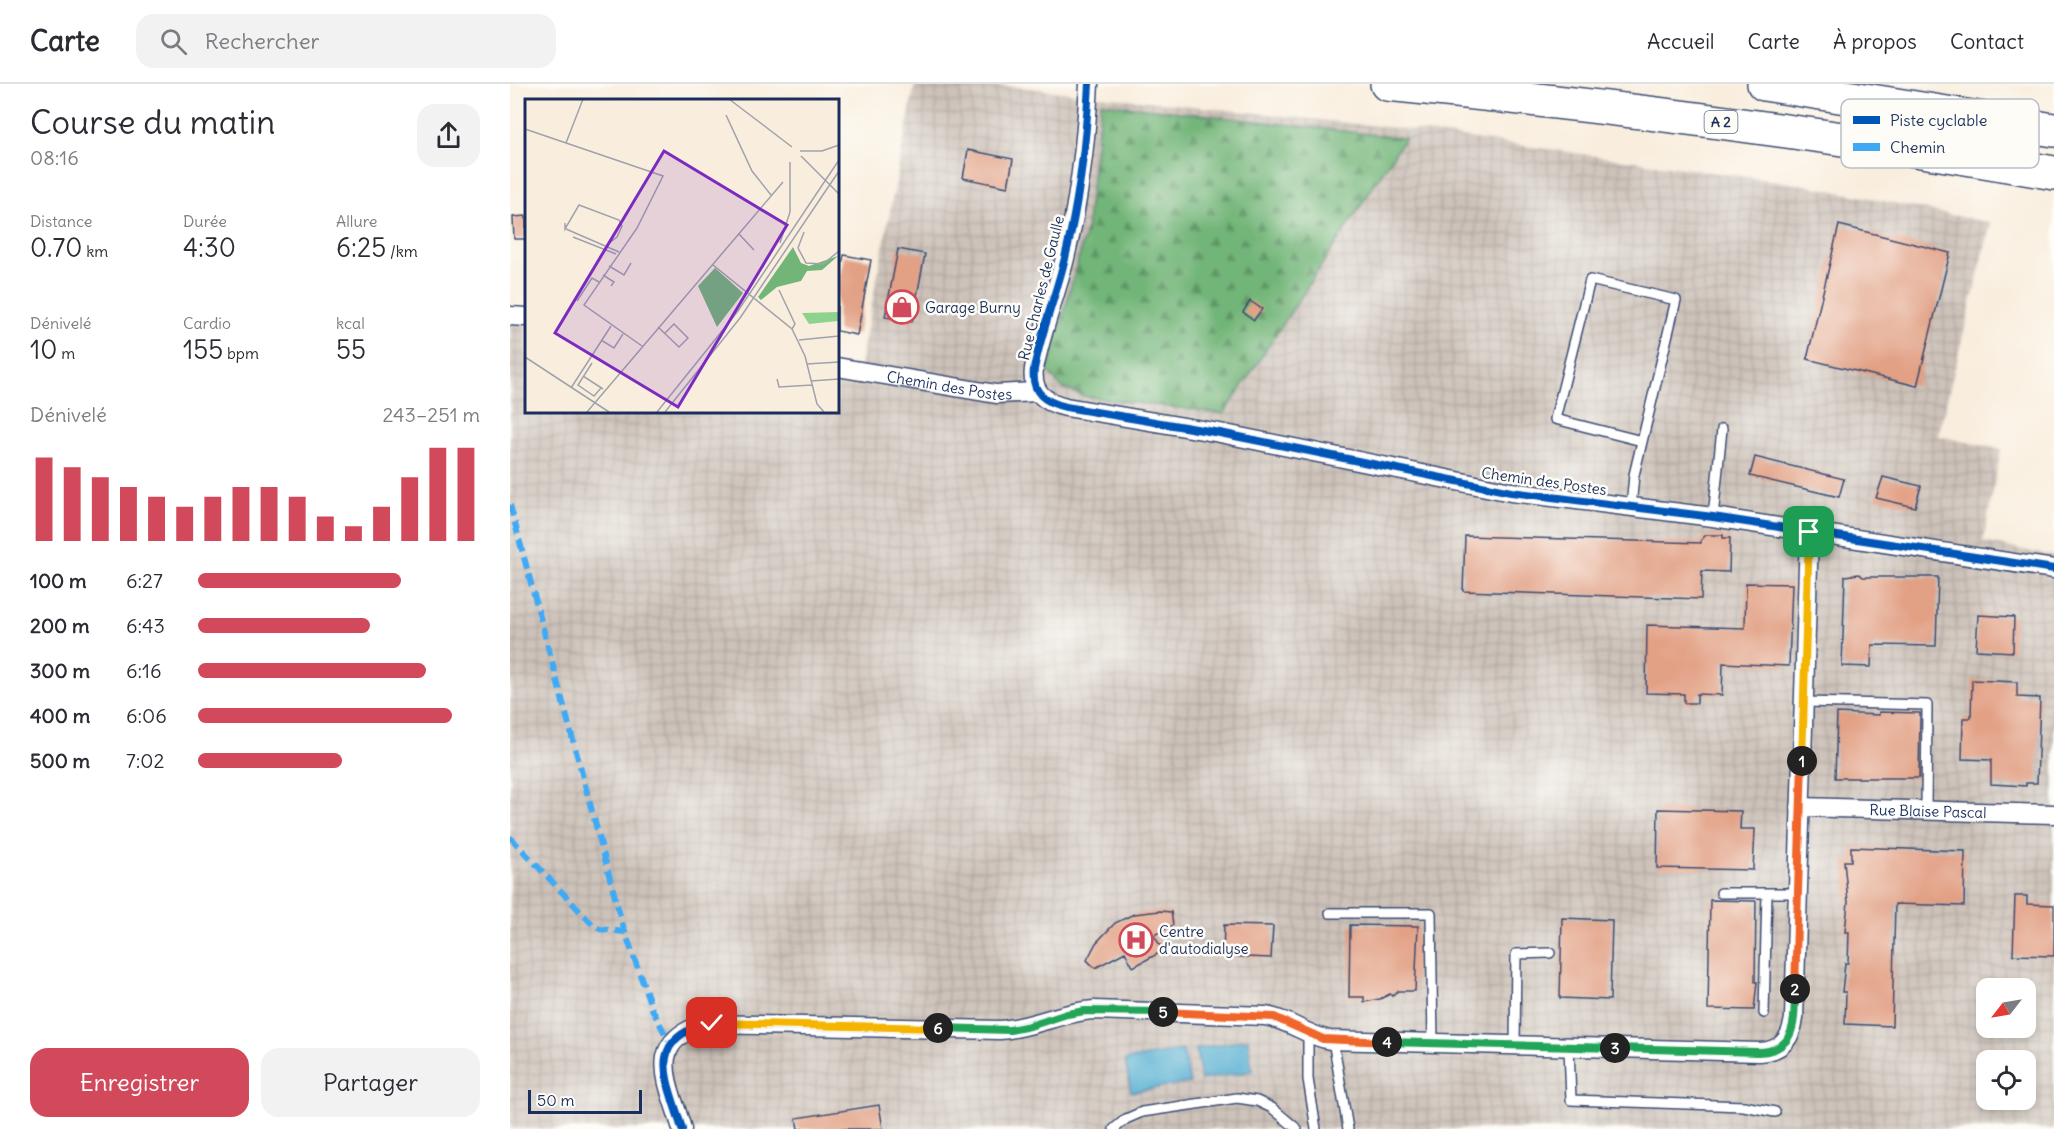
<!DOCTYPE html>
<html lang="fr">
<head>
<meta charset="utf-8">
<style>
  body { margin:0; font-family:Delius,sans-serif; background:#f2f2f3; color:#2b2b33; height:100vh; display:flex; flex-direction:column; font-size:22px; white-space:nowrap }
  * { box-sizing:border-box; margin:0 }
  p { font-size:20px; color:#7c7c81 }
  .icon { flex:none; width:33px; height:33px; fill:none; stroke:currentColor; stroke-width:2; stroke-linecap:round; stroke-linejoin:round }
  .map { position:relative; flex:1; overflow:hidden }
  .panel { display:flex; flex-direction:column; background:#fff; width:510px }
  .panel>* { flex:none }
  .needle { width:39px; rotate:239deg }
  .controls { position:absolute; left:1466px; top:894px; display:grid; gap:12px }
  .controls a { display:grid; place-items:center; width:60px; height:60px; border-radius:12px; background:#fff; box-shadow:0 3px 9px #0003; font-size:30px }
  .scale { position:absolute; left:18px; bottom:15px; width:114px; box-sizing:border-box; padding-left:6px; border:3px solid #1b2f5e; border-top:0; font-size:16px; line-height:21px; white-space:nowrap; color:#1b2f5e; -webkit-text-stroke:4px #fdfcf7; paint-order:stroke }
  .pin { position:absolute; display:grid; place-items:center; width:51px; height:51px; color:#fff; margin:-26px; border-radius:12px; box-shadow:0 3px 9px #0006 }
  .km { position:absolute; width:30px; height:30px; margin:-15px; border-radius:50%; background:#222; color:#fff; font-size:16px; line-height:30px; text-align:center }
  .round { display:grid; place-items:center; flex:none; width:63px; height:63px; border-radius:18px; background:#f2f2f3 }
  .head { display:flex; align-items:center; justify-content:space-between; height:102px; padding:0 30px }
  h1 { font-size:33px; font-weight:600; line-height:45px }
  .figures { display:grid; grid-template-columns:repeat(3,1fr); gap:9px; height:102px; padding:6px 30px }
  .figures div { display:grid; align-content:center }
  .figures b { font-size:26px; font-weight:600 }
  .figures small { font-size:16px; font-weight:400 }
  .figures p { font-size:16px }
  .chart { height:168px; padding:12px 30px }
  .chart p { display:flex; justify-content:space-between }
  .chart svg { width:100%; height:108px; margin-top:6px; stroke:#d1495b; stroke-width:6 }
  .cta { display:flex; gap:12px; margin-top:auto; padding:12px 30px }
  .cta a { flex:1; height:69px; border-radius:18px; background:#d1495b; color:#fff; font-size:24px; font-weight:600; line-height:69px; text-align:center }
  .cta a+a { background:#f2f2f3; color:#2b2b33 }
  ul { padding:0 30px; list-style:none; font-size:20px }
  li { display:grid; grid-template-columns:96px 72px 1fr; align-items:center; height:45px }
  li i { height:15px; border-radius:8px; background:#d1495b }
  header { display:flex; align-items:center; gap:36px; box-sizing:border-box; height:84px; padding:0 30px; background:#fff; border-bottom:2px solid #e1e1e2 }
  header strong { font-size:28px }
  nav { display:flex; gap:33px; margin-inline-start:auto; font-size:21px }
  .search { width:420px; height:54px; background:#f2f2f3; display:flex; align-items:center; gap:15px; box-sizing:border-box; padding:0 21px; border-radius:18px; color:#7c7c81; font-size:22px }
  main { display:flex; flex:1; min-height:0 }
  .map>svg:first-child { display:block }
</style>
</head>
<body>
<header>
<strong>Carte</strong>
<div class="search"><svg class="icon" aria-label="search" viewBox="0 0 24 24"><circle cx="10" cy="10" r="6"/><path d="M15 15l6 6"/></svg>Rechercher</div>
<nav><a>Accueil</a><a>Carte</a><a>À propos</a><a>Contact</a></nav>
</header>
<main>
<section class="panel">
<div class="head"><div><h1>Course du matin</h1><p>08:16</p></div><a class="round"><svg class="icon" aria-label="share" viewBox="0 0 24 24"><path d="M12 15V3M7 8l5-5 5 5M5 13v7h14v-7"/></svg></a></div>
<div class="figures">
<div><p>Distance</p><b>0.70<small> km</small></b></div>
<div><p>Durée</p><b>4:30</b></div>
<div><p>Allure</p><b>6:25<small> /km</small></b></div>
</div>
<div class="figures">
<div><p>Dénivelé</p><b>10<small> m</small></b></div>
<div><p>Cardio</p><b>155<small> bpm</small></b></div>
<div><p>kcal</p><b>55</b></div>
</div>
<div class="chart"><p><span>Dénivelé</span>243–251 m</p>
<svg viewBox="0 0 160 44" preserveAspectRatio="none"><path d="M5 44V10M15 44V14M25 44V18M35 44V22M45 44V26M55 44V30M65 44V26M75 44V22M85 44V22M95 44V26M105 44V34M115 44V38M125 44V30M135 44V18M145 44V6M155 44V6"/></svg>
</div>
<ul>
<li><b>100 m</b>6:27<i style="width:72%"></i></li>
<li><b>200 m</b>6:43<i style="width:61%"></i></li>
<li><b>300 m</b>6:16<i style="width:81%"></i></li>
<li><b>400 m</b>6:06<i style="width:90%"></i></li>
<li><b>500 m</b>7:02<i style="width:51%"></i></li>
</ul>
<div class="cta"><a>Enregistrer</a><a>Partager</a></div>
</section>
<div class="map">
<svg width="1544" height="1045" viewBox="0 0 1544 1045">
  <defs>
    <pattern id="industrial-grid" width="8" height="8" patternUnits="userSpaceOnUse" patternTransform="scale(1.5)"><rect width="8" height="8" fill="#cdc2b9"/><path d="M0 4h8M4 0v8" fill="none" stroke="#afa7a1"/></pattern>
    <pattern id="forest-firs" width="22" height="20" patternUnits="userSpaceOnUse" patternTransform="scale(1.5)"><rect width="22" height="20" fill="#72b578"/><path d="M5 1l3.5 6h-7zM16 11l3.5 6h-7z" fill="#5d9466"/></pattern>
  </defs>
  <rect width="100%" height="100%" fill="#fdfcf7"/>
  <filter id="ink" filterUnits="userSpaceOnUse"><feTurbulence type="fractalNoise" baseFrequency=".0167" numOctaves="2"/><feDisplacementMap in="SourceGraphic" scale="12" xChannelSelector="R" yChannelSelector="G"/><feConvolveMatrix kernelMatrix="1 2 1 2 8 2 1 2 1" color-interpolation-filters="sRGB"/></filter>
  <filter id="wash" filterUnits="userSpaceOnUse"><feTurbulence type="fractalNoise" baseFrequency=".008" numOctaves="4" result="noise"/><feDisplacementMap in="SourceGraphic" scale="24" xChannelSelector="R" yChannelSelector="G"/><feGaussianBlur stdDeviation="1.35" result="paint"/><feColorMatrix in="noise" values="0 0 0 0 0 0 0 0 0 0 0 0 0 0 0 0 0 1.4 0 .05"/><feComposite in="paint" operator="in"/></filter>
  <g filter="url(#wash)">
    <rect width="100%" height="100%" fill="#f9eede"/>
    <path fill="url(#industrial-grid)" fill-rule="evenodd" d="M405,0H479L894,45L1295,101L1481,139L1428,352L1491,365L1473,458L1544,472V1045H0V237L16,239V327H327V293L347,296ZM1476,904H1515V944H1476ZM1476,976H1515V1016H1476Z"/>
    <path fill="url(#forest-firs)" stroke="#46726b" stroke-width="1.5" d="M591,19L895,54L714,330L573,312L551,303L538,287L576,147Z"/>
    <path fill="#54afd2" stroke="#386f98" stroke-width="1.5" d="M738,955L742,987L691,996L686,965Z
      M673,966L680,999L621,1008L615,976Z"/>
    <g id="blocks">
      <path fill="#e2a085" d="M458,66L503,75L498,103L453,94Z
        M16,132V155H4L3,133Z
        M1329,141L1440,169L1407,302L1297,275Z
        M388,165L415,170L402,238L375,233Z
        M334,171L361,176L347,251L327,247V207Z
        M740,217L752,225L744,236L733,228Z
        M1245,373L1334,395L1329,413L1240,392Z
        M1373,393L1411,402L1405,423L1366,414Z
        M1196,451H1213V454H1220L1219,488L1192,487L1191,515L953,507L955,452L1191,459V456Z
        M1349,490L1353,493H1428L1426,562L1362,561L1361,583L1332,582L1335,492Z
        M1236,499L1282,500L1279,582L1213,579L1212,611L1187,610V619H1174V610L1136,609L1137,541L1235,544Z
        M1468,531L1504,533L1503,568L1466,566Z
        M1462,596L1507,598V613L1530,614L1527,699H1516V702L1481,700V676L1452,675L1453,634H1461Z
        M1369,628L1410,629L1409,694H1325L1327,629L1369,631Z
        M1148,725L1231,727L1230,745H1245L1243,786L1147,784Z
        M1341,763L1455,767L1454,822L1385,820L1382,942L1335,940L1336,908H1332L1335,879H1338L1339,848H1335L1338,818L1334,777H1341Z
        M1505,812H1517V820L1544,821V872L1503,871Z
        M1200,816L1246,817L1245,898H1247L1244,926L1198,925Z
        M650,827L661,828L663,841L644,851L653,867L623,883L615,868L585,884L577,876L586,859L605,839L624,830Z
        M1052,834L1102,836L1100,916L1050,914Z
        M714,841L763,842L761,874L713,872Z
        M840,841L908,842L905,907H888L882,912L880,910L870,915L854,918V913H839Z
        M369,1021L373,1045H288L286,1034Z"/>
    </g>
  </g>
  <g filter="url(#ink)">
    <use href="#blocks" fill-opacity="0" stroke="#3c4c71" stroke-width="1.5"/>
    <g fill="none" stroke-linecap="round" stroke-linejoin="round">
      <defs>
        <path id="service" d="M1121,423L1124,391L1166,216L1080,196L1045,335L1132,357
          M1203,433L1212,345
          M1295,618L1417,621L1416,726
          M1211,809H1288
          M820,829H921L923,959
          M1254,929L1257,809
          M798,950V995L806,1045
          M823,956L838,1045
          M1005,962L1006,870L1040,869
          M1059,963L1061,1016L1234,1022L1265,1028
          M604,1045L616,1035L632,1028L727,1014L747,1017L762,1024L787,1045"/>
        <g id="minor">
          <path d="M579,0C576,58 569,117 555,174C546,211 531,248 524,285C521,309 535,318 556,323L710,349L1001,408L1203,433L1544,485"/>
          <path d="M0,232L16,233"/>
          <path id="s1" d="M327,283L486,310L527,308"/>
          <path id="s2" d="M1290,723L1544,730"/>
          <path d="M172,1045C159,999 133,958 195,940L490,946C522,944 551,928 584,926L755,932C778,935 797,952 820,956L1249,968C1271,967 1281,956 1284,934L1299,449"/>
        </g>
        <path id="motorway" d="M877,0C1100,22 1323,50 1544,89
          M1254,0L1544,46"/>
      </defs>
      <use href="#service" stroke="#3c4c71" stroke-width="12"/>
      <use href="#minor" stroke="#3c4c71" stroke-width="21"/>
      <use href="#motorway" stroke="#3c4c71" stroke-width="36"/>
      <use href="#service" stroke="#fff" stroke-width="9"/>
      <use href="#minor" stroke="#fff" stroke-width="18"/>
      <use href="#motorway" stroke="#fff" stroke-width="33"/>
      <path stroke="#3fa9f5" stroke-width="6" stroke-dasharray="12 6" stroke-linecap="butt" d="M0,421L112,839L142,925L160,959
        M0,753L83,841L90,845L115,848"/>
      <defs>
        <path id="cycleway" d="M579,0C576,58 569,117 555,174C546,211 531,248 524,285C521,309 535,318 556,323L710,349L1001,408L1203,433L1544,485
          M172,1045C159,999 133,958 195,940L490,946C522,944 551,928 584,926L755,932C778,935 797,952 820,956L1249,968C1271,967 1281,956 1284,934L1299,449"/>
      </defs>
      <use href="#cycleway" stroke="#fdfcf7" stroke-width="11"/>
      <use href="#cycleway" stroke="#0057b8" stroke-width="8"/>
    </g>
  </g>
  <g fill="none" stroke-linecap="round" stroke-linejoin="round" filter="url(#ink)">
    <defs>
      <path id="split-1" d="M1292,677L1299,448"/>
      <path id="split-2" d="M1285,905L1292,677"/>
      <path id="split-3" d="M1105,964L1248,968C1288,967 1284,935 1285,905"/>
      <path id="split-4" d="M877,958L1105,964"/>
      <path id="split-5" d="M653,928L764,933L813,955L877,958"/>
      <path id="split-6" d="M428,944L500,946L520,942L557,930L575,927L653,928"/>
      <path id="split-7" d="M202,939L428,944"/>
    </defs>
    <use href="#split-1" stroke="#fff" stroke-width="12"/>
    <use href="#split-2" stroke="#fff" stroke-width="12"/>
    <use href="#split-3" stroke="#fff" stroke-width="12"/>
    <use href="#split-4" stroke="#fff" stroke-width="12"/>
    <use href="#split-5" stroke="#fff" stroke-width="12"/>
    <use href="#split-6" stroke="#fff" stroke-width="12"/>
    <use href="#split-7" stroke="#fff" stroke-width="12"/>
    <use href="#split-1" stroke="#f5b400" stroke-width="8"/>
    <use href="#split-2" stroke="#f0652b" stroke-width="8"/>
    <use href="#split-3" stroke="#22a559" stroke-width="8"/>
    <use href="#split-4" stroke="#22a559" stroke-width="8"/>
    <use href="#split-5" stroke="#f0652b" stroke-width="8"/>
    <use href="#split-6" stroke="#22a559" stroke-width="8"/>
    <use href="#split-7" stroke="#f5b400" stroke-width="8"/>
  </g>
  <defs>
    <symbol id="shop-ring" viewBox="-11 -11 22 22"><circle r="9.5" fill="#fdfcf7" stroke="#d1495b" stroke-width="1.5"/><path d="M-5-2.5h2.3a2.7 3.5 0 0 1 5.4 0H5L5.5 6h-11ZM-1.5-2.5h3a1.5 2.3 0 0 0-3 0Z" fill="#d1495b"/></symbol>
    <symbol id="hospital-ring" viewBox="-11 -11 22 22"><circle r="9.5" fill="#fdfcf7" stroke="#d1495b" stroke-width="1.5"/><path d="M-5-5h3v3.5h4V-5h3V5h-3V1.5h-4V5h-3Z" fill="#d1495b"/></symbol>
  </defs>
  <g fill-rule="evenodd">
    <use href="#shop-ring" x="373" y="204" width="38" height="38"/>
    <use href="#hospital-ring" x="607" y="837" width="38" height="38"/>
  </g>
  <g text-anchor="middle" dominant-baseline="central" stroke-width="5" stroke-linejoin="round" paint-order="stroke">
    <rect fill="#fdfcf7" stroke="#5f6c8c" stroke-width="1.5" x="1194.5" y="27" width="33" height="22" rx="4.5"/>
    <g font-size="14" font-weight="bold" fill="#1b2f5e">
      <text x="1211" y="38">A 2</text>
    </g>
    <g font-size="15" fill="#1b2f5e" stroke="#fdfcf7">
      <text transform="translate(531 204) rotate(-76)">Rue Charles de Gaulle</text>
      <text stroke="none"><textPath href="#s1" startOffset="114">Chemin des Postes</textPath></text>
      <text transform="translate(1034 397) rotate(8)">Chemin des Postes</text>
      <text stroke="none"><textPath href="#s2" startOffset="128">Rue Blaise Pascal</textPath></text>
    </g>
    <g font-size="15" fill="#1b2f5e" stroke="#fdfcf7" text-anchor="start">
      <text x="415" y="223">Garage Burny</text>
      <text x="649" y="847">Centre<tspan x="649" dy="17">d'autodialyse</tspan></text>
    </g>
  </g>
  <g transform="translate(15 15)">
    <rect width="314" height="314" fill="#f9eede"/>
    <path d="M313,213V222L284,225L277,214Z" fill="#8ed38d"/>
    <path d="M268,148L276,164L284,167L313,157L297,171L282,172L276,182L252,188L236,201L233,198ZM190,169L218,194L192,228L173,187Z" fill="#72b578"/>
    <path fill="none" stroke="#a0a2ab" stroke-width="1.5" d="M204,0L267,48M201,16L227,72L246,96M0,30L138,77L112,129L59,206L117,247M41,44L58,0M275,52H297L314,46M276,57L314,95M40,124V130L54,106L94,121L97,127L92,138L83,145M41,130L94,153M279,133L273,149L281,164L298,165L314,152M214,135L229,151M48,138L91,155M255,144L265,113V63M188,166L267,230L280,257L292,305L299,313M84,167L99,176L106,164M78,176L89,183L86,187M254,191L270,225L267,230M52,202L67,179L74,183M133,228L154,248L163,239L149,225L140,234M76,241L89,249L98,235M274,241L314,237M0,258L84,313M67,264L53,286L69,297L76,289M282,265L314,263M58,277L78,290M252,280L254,288L287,286M286,282L314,280M46,289L86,227M62,313L258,83M132,313L213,212L314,61M140,313L215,219L314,72"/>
    <path fill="#7b2cbf" fill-opacity="0.15" stroke="#7b2cbf" stroke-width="3" d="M139,52L262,126L153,308L30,234Z"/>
    <rect width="314" height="314" fill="none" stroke="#1b2f5e" stroke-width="3"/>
  </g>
  <rect x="1331" y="15" width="198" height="69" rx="9" fill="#fdfcf7" stroke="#b9bec9" stroke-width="1.5"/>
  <rect x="1343" y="32" width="27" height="8" fill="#0057b8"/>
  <rect x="1343" y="59" width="27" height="8" fill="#3fa9f5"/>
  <g font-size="16" fill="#1b2f5e">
    <text x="1380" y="42">Piste cyclable</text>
    <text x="1380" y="69">Chemin</text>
  </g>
</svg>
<div class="controls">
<a><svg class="needle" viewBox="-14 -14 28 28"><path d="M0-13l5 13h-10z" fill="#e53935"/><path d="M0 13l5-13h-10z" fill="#7c7c81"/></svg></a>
<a><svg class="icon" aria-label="locate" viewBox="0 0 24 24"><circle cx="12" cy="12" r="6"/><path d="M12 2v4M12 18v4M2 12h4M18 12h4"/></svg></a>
</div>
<div class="scale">50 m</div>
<div class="pin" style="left:1299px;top:448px;background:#1e9e55"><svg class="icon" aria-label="arrive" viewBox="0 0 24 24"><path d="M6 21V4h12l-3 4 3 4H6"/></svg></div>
<div class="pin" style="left:202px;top:939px;background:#d93025"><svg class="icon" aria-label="check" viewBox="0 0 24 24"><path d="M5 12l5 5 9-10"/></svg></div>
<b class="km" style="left:1292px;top:677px">1</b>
<b class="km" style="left:1285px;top:905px">2</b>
<b class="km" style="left:1105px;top:964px">3</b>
<b class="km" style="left:877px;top:958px">4</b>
<b class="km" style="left:653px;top:928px">5</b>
<b class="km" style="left:428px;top:944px">6</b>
</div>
</main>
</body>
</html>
